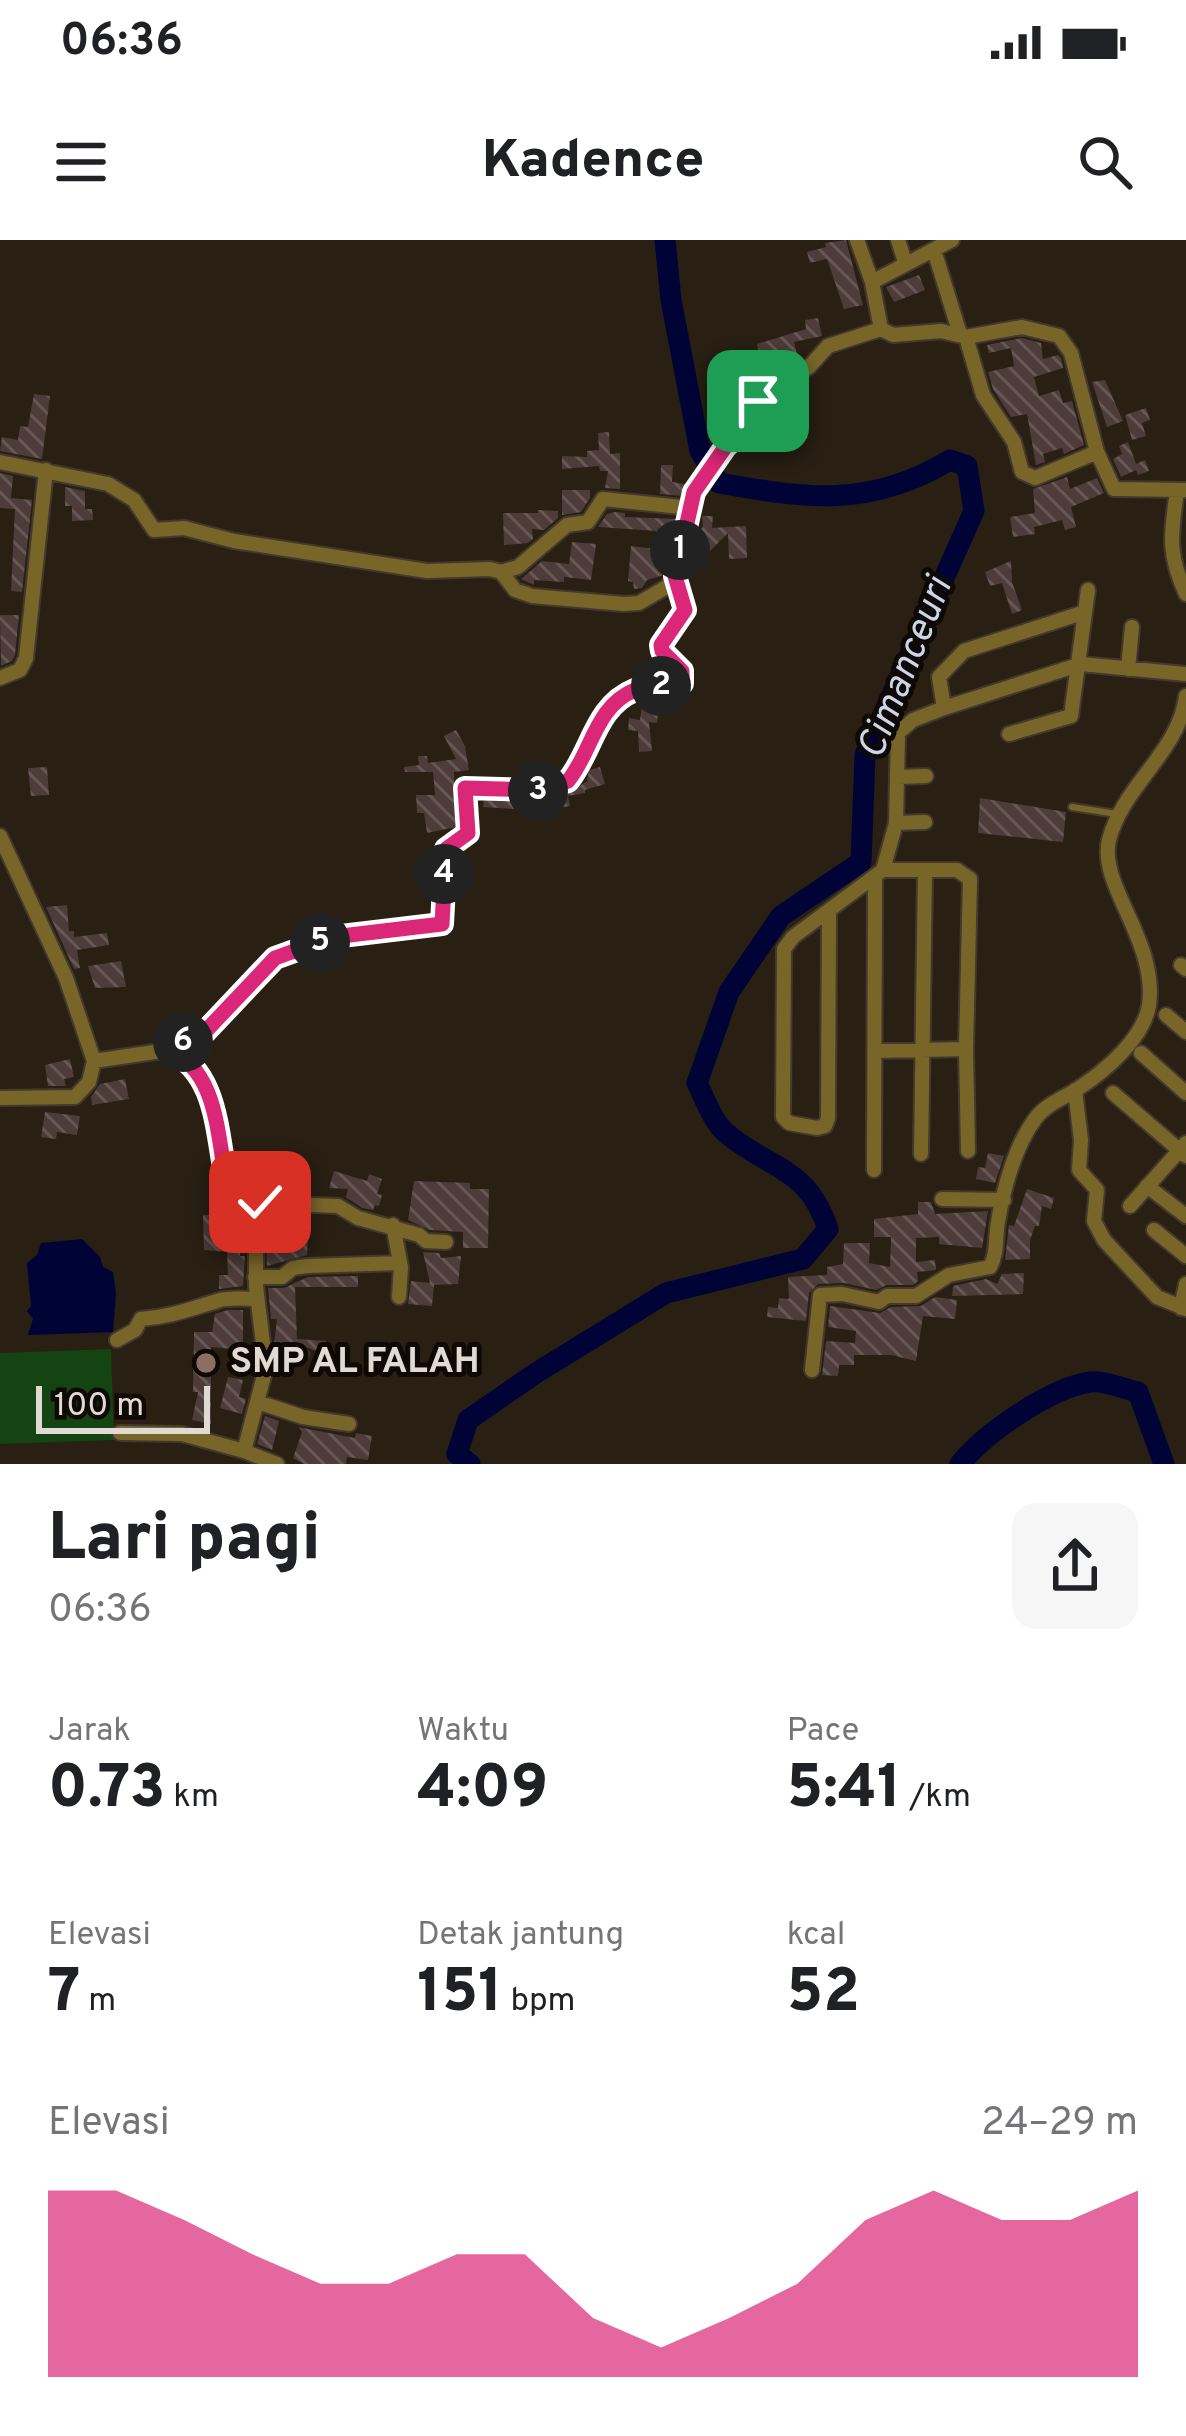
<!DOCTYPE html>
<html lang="id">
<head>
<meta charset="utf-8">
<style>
  body { margin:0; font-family:Overpass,sans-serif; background:#f6f6f6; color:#202124; height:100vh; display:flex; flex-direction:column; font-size:45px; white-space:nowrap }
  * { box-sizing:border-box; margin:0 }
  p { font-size:39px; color:#757577 }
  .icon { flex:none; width:66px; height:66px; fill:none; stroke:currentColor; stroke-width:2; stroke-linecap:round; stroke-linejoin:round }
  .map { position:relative; height:1224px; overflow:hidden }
  .side { display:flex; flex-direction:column; background:#fff; flex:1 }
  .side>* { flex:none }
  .scale { position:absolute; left:36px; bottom:30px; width:174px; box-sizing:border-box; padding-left:12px; border:6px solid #e1dad2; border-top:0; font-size:33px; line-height:42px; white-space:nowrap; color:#e1dad2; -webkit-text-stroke:9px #0e0905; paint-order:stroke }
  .pin { position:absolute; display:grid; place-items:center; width:102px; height:102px; color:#fff; margin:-51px; border-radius:24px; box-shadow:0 6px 18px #0006 }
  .km { position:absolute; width:60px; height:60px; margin:-30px; border-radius:50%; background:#222; color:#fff; font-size:33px; line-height:60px; text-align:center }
  .round { display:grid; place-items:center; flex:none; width:126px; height:126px; border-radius:24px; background:#f6f6f6 }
  .overview { display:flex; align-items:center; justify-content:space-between; height:204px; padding:0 48px }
  h1 { font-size:66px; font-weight:800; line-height:90px }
  .stats { display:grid; grid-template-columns:repeat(3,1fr); gap:18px; height:204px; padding:12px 48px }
  .stats div { display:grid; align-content:center }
  .stats b { font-size:60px; font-weight:800 }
  .stats small { font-size:33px; font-weight:400 }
  .stats p { font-size:33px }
  .chart { height:336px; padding:24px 48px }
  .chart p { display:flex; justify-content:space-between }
  .chart svg { width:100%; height:216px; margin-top:12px; fill:#db2777; opacity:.7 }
  .status { display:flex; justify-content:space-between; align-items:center; height:84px; padding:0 60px; background:#fff; direction:ltr }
  .status svg { height:33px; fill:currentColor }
  header { display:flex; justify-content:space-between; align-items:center; height:156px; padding:0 48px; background:#fff; font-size:54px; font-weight:800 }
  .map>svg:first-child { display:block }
</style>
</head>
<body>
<div class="status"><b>06:36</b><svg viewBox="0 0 49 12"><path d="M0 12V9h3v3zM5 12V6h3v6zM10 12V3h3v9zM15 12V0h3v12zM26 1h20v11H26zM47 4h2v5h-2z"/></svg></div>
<header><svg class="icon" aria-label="menu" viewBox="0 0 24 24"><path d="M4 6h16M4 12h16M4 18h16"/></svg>Kadence<svg class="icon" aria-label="search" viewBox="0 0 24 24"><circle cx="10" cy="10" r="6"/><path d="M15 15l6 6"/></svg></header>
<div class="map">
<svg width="1186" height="1224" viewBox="0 0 1186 1224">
  <defs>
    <pattern id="building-back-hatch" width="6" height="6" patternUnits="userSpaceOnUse" patternTransform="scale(3)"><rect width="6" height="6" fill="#4d3c39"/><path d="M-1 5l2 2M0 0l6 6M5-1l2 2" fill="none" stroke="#665855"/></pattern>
  </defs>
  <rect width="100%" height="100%" fill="#291f13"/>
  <path fill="#134411" d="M111,1109L114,1200L0,1204V1113Z"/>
  <path fill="#000336" d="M82,999L100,1017L103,1027L113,1032L116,1053L113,1092L28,1095L33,1079L27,1071L31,1066L27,1023L37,1015L41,1003Z"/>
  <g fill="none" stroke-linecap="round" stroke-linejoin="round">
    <path stroke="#000336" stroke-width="21" d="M470,1224L457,1214L468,1180L536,1133L666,1053L803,1019L828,989C807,926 770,930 726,893C713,882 705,859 697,843L729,752L781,676L861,622L865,515L974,271L967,226L950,220C870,268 808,259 719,243L700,211L671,60L665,0
      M960,1224C985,1193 1050,1148 1090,1142C1104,1140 1124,1149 1138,1152L1164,1224"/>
  </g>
  <path fill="url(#building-back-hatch)" d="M846,0L863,65L844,69L827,19L810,23L807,12L826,7L825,3Z
    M919,35L925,50L894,62L886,47Z
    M818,78L822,96L794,102L798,118L774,123L775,128L763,132L757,104L806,89L805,80Z
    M1022,98L1041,103L1043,119L1058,115L1061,118L1063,128L1034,137L1039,156L1059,150L1063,163L1072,161L1084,205L1064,214L1062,208L1043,214L1045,222L1036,225L1027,174L1011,177L993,149L988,132L1014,126L1011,108L989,113L987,105Z
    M1105,140L1123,181L1107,187L1092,142Z
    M34,154L50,156L42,219L0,211L2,197L18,200L20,186L28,187Z
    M1146,168L1150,180L1142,183L1146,196L1132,200L1125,175Z
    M609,192L610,214L620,213V249L605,248L608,231H600L599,226L562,229V216L587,217V211L599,210L598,193Z
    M1128,202L1136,224L1145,220L1149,231L1138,235L1136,230L1121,237L1113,219L1122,214L1119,206Z
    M661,225H673L672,242L686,244L683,256L660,254Z
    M0,233L13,236L11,258L32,260L22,352L11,351L15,269L0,268Z
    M1067,237L1070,249L1097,238L1104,253L1071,267L1076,287L1065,290L1062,280L1034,287L1035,294L1013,297L1010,277L1035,273L1033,249Z
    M65,247L85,251V269H92L93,280L72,281V266H65Z
    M562,250H590V258L581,272L562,275Z
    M538,270L558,271V278L544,290L532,289L533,299L528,303L504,305L503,273H538Z
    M615,272L625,273V277L677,279L664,335L647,340L642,348L634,349L633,342L628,341L631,306L655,309L656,291L598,287L607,274Z
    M702,276H713L712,288L746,286L747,318L729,319L728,293L702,319L701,327L689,326L697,293L703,287Z
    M572,302L596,304L591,340L564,337V342L534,340V345L521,339L542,321L569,324Z
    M1011,321L1012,342L1022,370L1012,374L1002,343L990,346L985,332Z
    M0,375H19L15,415L12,421L1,426Z
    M643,459L666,463L665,474L658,473L657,483L649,482L652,511L639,512L638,491L628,490L629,478L640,480Z
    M456,490L465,506L469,530L454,532L456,587L427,593L424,573H417L416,555H435L433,532H405L404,527L419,525L418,516H427L428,523L456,519L444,496Z
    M47,527L49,555L31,556L28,528Z
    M600,527L605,544L585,550V553L568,556L570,566L544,571L483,567L484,560L540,561L571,552L587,541L589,530Z
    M980,558L1066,572L1063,602L978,593Z
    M67,665L69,691H74V697L107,693L109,705L77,710L80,728L74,729L46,667Z
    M121,721L126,747L95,748L88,726Z
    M70,819L74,837L64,839L66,846H48L45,825Z
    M125,839L129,859L92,865L91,857L100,844Z
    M45,872L80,876L77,895L57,892L56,899L41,897Z
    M988,913L1004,916L995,943L976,939L978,927L985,928Z
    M334,931L367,941L369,934L382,939L377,954L382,955L379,966L375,965L373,970L362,968L346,957L348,949L329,948Z
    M414,941L470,943V949H489L488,1008H463V992L430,990L408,980Z
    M1027,949L1054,958L1051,969L1042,966L1039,986H1035L1030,1000V1019L1005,1020L1009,985L1014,986Z
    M918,962H931L935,974L988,971L982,1008L939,1004V997L916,998V1022L935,1020L936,1030L917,1032L918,1041L913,1045H887L876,1050L844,1043L818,1044L809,1053L806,1081L767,1077L768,1067L778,1068L779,1058L789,1059L788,1037L827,1035V1027L843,1024L844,1003H870L869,1023L890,1027L891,997H874V979L918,974Z
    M203,975H213L214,997L240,999V1016H245L243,1046L219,1049V1035H228L227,1012L204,1010Z
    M265,985H290V996L308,997L307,1015L267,1026Z
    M423,1012L439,1013L441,1018L461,1016L458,1044L434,1045L432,1066L408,1064L411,1041L430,1043Z
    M1024,1033L1023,1054L952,1056L953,1046L986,1039L997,1044L1002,1034Z
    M358,1036V1047H295L297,1099L326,1101L322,1113L305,1107L274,1105L277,1079H271L268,1048H284L308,1037Z
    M935,1057L957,1060L955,1079L923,1076L916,1121L891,1115H854V1125H839L838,1136L822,1135L826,1101L855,1103L856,1091L828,1087L830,1066L880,1073L891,1067L921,1066Z
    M228,1070H243V1110L211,1107V1184L192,1180L198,1152H193L194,1092H212L215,1074Z
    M228,1137L243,1140L239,1157L246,1159L242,1174L220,1168Z
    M265,1176L279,1181L272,1210L257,1204Z
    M298,1187L355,1198L356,1193L372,1196L368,1220L347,1217L346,1224H304L293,1218L302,1192Z"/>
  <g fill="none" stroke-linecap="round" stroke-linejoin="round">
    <defs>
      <path id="lane" d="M1072,567L1117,574
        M268,1112L305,1114"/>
      <path id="street" d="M857,0L872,42
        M898,0L905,22
        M934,10L960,94
        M881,89L872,42L952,0
        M966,97L1022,87L1059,96L1071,113L1097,212
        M0,222L108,244L134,260L154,290L184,288L234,301L427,331L490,329L501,332L518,327L567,285L588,282L603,259L691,268
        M1177,251C1171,293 1167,313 1186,354
        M501,332L515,350L532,356L624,364L639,363L675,342
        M1128,429L1132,387
        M0,438L20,430L26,418L46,230
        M944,468L939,437L964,411L1085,372
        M1009,494L1071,476L1088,350
        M897,537L926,536
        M896,583L925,582
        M0,596L66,738L94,821L168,810L194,799L209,788L266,725L284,715L342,695L441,684L445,609L468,593L465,548L540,550L568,541C593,512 595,466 635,450C651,444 667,449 682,443L679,426L661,408L684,374L675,336L697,244L726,206L753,182L758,161L770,148L809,127L828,106L881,89L893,95L941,91L966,97L983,155L1014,202L1022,232L1035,238L1097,212L1114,249L1186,250
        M829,674L828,878L825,886L817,888L789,883L783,877L784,709L793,697L883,630L896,583L898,493L913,480L944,468L1081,424L1186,434
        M1181,725L1186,729
        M1166,775L1186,792
        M966,809L968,911
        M168,810L184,817L198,833L217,882L230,956L256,992V1046L266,1128L244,1211L277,1224
        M875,811L966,809L970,639L957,630H883
        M1141,813L1186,853
        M1075,850L1081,900L1079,930L1097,950L1094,981L1104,1000L1157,1057L1186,1069
        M1113,853L1186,916
        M0,858L75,857L89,842L94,821
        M921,914L925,631
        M874,930L875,639
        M1147,946L1186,976
        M942,959L1004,960
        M236,962L338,966L358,978L419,995L426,1001L446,1002
        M1130,966L1186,903
        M393,985L401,1027L399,1057
        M1154,990L1186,1016
        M255,1037H282L293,1028L307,1026L400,1023
        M1181,1068L1186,1044
        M117,1100L135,1090L141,1079C170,1077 190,1069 217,1061C228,1057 245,1059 257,1059
        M812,1130L820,1055L842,1054L879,1062L887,1056H916L949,1035L990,1027C998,1013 995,997 998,982C1003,950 1015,906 1035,879C1046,864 1064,858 1079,848C1105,831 1144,798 1149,765C1158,701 1098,645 1109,600C1123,545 1179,512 1186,456
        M258,1162L303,1177L349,1184
        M120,1193L182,1194L244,1211"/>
    </defs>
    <use href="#lane" stroke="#43392e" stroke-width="10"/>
    <use href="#street" stroke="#43392e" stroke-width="18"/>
    <use href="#lane" stroke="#786629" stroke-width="6"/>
    <use href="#street" stroke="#786629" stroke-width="14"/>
  </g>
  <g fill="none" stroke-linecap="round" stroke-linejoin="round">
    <defs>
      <path id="route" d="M260,962H236L230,956C216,908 223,832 168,810L203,794L275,718L333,697L442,684L446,609L468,593L465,548L540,550L568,541C592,512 595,466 635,450C651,444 667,449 682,443V431L662,411L661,405L685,370L675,336L694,252L726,206L753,182L758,161"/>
    </defs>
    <use href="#route" stroke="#fff" stroke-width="24"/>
    <use href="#route" stroke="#db2777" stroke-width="15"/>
  </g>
  <circle fill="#8d6e63" stroke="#0e0905" stroke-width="4.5" cx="206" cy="1123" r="12"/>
  <g text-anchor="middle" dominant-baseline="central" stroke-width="10" stroke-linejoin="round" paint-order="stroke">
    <g font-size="36" font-weight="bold" fill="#e1dad2" stroke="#0e0905" text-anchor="start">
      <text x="230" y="1123">SMP AL FALAH</text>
    </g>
    <g font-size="39" font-style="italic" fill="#cbd6eb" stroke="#0e0905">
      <text transform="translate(907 429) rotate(-68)">Cimanceuri</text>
    </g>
  </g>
</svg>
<div class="scale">100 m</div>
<div class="pin" style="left:758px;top:161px;background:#1e9e55"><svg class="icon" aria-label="arrive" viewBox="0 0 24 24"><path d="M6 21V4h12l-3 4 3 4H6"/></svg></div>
<div class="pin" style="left:260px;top:962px;background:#d93025"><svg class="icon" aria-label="check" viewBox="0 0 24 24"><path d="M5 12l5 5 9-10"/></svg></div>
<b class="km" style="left:680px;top:310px">1</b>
<b class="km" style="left:661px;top:446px">2</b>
<b class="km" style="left:538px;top:551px">3</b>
<b class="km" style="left:444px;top:634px">4</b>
<b class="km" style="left:320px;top:702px">5</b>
<b class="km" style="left:183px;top:802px">6</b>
</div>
<section class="side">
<div class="overview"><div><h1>Lari pagi</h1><p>06:36</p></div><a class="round"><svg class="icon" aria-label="share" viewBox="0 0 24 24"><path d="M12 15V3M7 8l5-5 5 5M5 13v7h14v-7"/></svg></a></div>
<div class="stats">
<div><p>Jarak</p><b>0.73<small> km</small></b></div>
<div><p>Waktu</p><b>4:09</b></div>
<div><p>Pace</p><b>5:41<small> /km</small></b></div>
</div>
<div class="stats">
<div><p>Elevasi</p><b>7<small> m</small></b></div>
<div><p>Detak jantung</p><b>151<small> bpm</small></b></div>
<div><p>kcal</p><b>52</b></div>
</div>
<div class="chart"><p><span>Elevasi</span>24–29 m</p>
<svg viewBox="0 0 160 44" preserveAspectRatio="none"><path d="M0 44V6L10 6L20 12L30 19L40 25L50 25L60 19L70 19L80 32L90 38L100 32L110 25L120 12L130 6L140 12L150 12L160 6V44z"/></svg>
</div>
</section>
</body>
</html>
